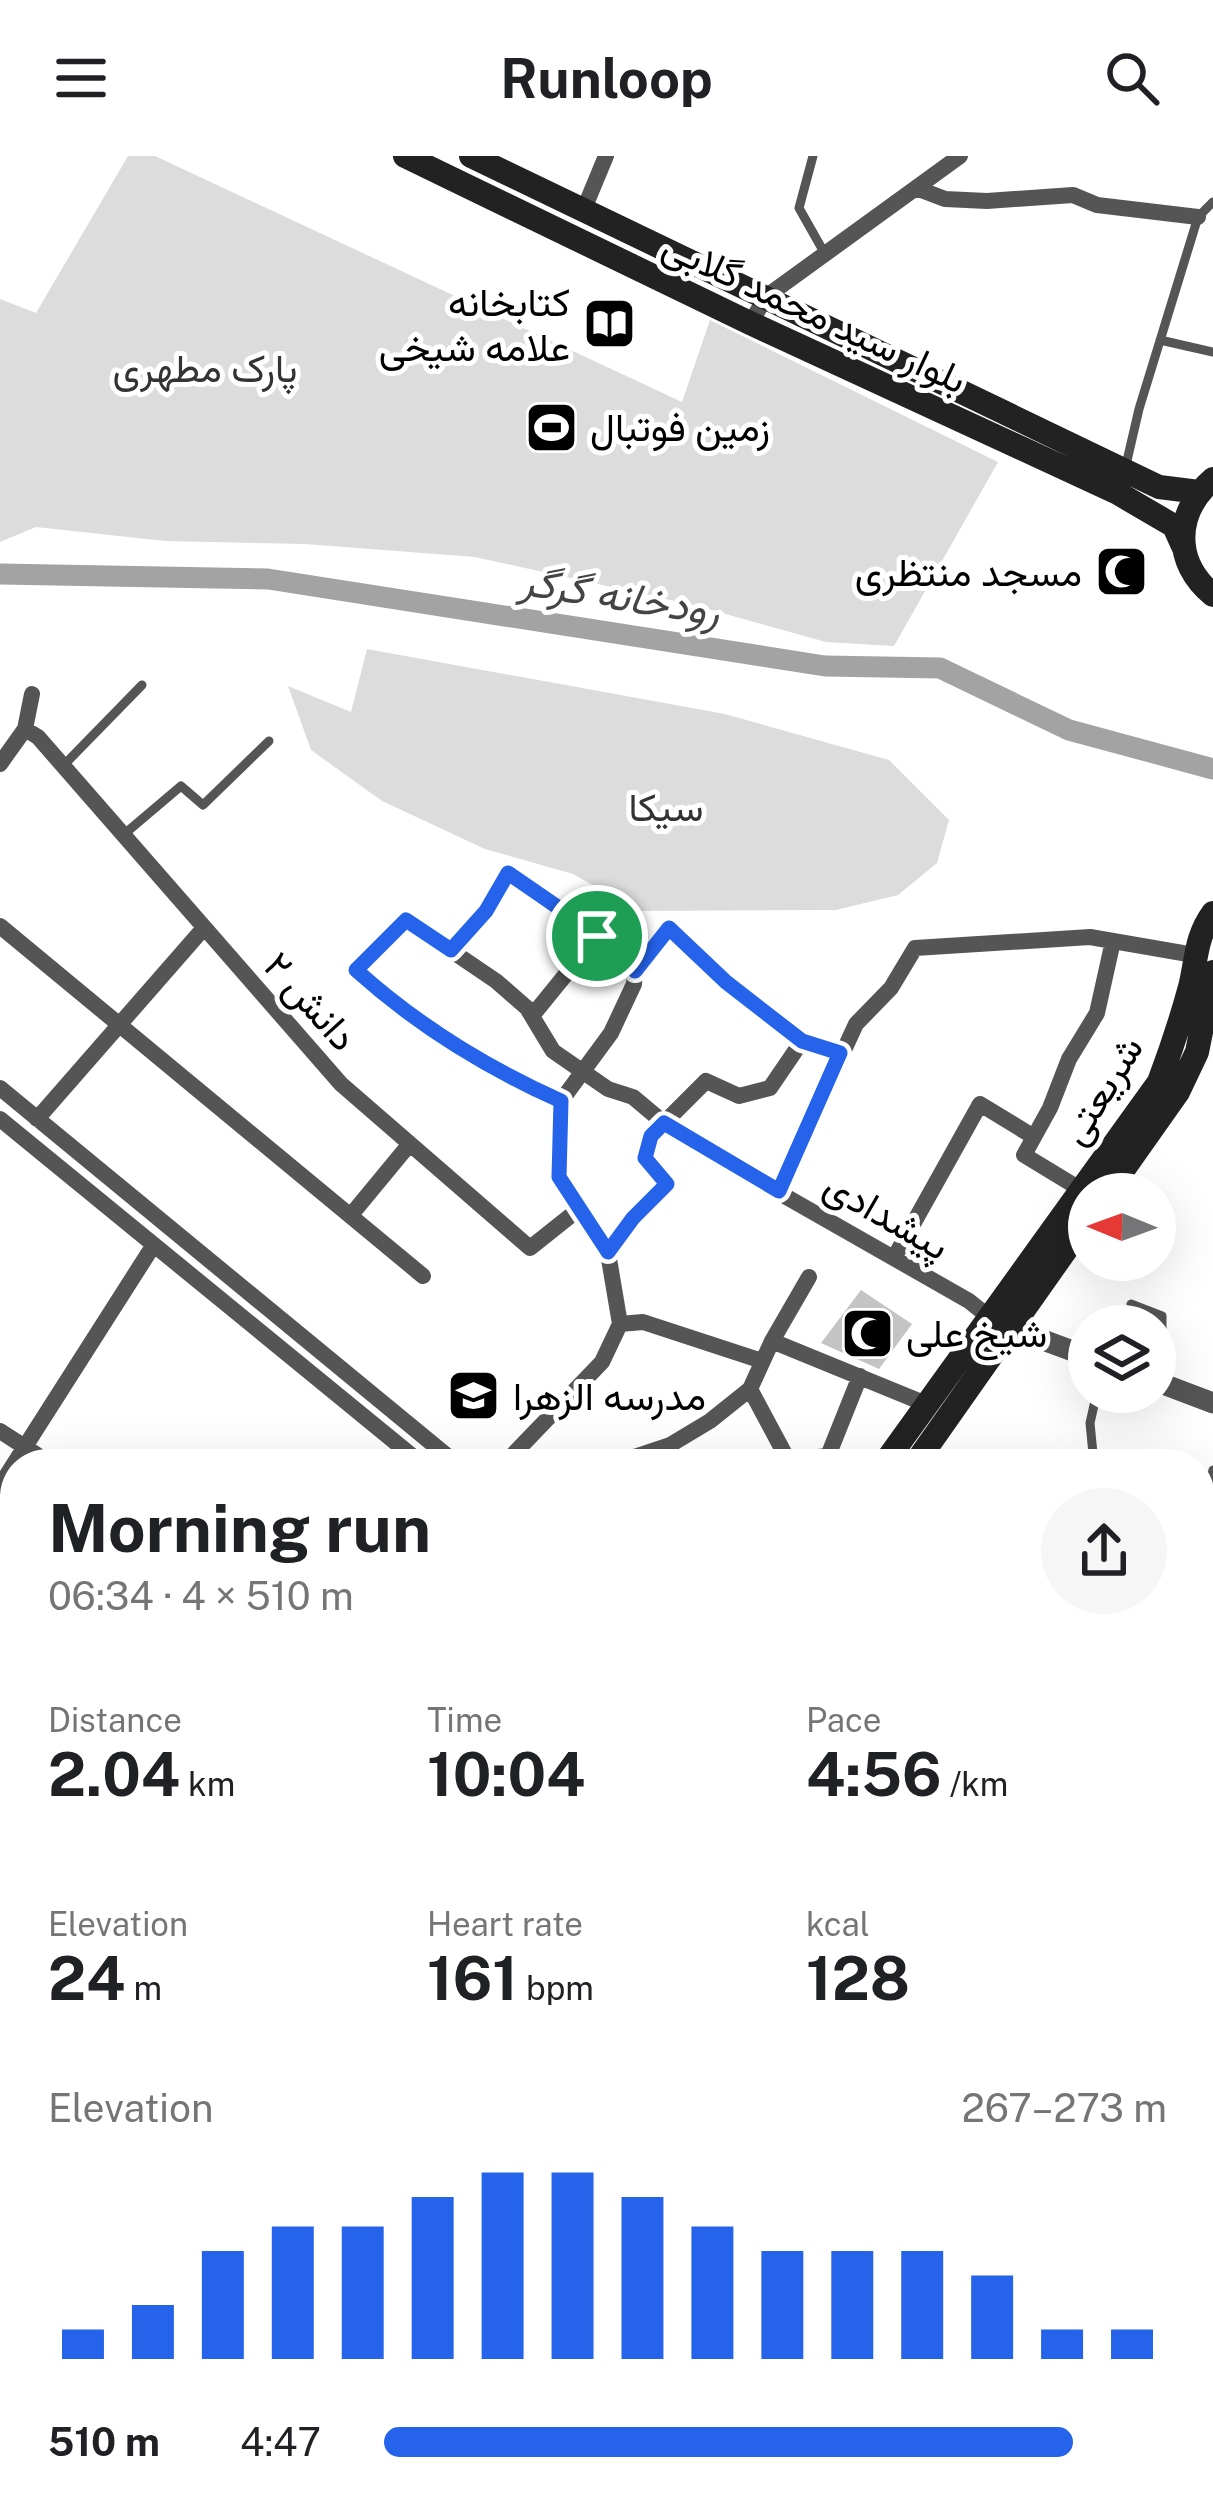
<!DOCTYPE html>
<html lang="en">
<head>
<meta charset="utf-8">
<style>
  body { margin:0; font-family:"Public Sans",Vazirmatn,sans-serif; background:#f6f6f6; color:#202124; height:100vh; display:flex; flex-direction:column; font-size:45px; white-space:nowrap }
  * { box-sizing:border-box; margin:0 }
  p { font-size:39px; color:#757577 }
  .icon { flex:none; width:66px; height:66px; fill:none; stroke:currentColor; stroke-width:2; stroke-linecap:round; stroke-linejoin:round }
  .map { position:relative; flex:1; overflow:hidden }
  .details { position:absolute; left:0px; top:1293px; width:1215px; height:1065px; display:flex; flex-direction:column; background:#fff; border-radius:48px 48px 0 0; box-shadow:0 12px 48px #0002 }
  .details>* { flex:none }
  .needle { width:78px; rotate:271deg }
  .controls { position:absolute; left:1068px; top:1017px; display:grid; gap:24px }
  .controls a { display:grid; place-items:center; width:108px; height:108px; border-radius:50%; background:#fff; box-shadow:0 12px 48px #0002; font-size:60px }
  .pin { position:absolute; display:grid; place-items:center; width:102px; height:102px; color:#fff; margin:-51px; border:6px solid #fff; border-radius:50%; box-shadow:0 3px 12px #0007 }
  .round { display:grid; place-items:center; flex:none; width:126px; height:126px; border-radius:63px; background:#f6f6f6 }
  .head { display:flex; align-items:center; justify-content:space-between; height:204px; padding:0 48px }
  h1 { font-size:66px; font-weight:700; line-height:90px }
  .metrics { display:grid; grid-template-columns:repeat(3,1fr); gap:18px; height:204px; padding:12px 48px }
  .metrics div { display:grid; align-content:center }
  .metrics b { font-size:60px; font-weight:700 }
  .metrics small { font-size:33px; font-weight:400 }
  .metrics p { font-size:33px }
  .chart { height:336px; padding:24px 48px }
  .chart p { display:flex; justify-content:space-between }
  .chart svg { width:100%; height:216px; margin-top:12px; stroke:#2563eb; stroke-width:6 }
  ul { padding:0 48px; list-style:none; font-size:39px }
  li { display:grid; grid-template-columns:192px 144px 1fr; align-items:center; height:90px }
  li i { height:30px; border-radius:15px; background:#2563eb }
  header { display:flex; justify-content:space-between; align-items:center; height:156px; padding:0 48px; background:#fff; font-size:54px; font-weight:700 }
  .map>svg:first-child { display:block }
</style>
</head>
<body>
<header><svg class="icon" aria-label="menu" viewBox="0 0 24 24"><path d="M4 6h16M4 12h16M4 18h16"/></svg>Runloop<svg class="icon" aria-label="search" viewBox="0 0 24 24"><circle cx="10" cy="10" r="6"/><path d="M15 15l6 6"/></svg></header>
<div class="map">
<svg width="1213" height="2357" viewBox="0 0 1213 2357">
  <rect width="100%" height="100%" fill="#fff"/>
  <path fill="#dcdcdc" d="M128,0H155L682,246L710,164L998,306L894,490L826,486L693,449L475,401L305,388L165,385L36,371L0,386V143L36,157Z
    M367,493L725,558L889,604L949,664L937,707L898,739L836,754L638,755L573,718L485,693L382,645L311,594L288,530L351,556Z"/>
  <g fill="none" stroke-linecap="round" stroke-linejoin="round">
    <path stroke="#a3a3a3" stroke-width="21" d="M0,418L268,423L825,510L940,512L1069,574L1213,613"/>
  </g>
  <path fill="#c4c4c4" d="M861,1134L912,1168L879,1213L821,1187Z"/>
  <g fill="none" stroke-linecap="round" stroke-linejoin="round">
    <path stroke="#555" stroke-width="9" d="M813,0L799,52L825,98
      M1160,184L1213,196
      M1126,309L1139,253L1198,61L1213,46
      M63,610L142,529
      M122,680L181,630L203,649L269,585
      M451,795L486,755L508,717L596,779
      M1131,1148L1162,1160V1224
      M1094,1308L1090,1267L1097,1236
      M1200,1370L1213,1314
      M1200,1643L1213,1676
      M1200,1761L1213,1751
      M1213,2114V2188
      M1200,2226L1213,2217
      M120,2343L161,2357
      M177,2343L197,2357
      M781,2343L794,2357
      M958,2343L970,2357
      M54,2357L63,2343
      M803,2357L819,2343
      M1013,2357L1033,2343"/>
    <path stroke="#555" stroke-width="16" d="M916,32L945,43L987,45L1073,39L1097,49L1198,61
      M584,53L606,0
      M750,167L767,140L960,0
      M25,573L38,581L341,928L530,1092L579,1053
      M0,608L25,573L32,538
      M0,770L423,1120
      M532,860L597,780L636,805L635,815
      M0,932L457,1308
      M561,945C487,912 416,868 355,814L406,764L496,825L527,852L553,895L608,933L633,941L664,967L720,1003L969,1145L989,1161
      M0,963L422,1308
      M37,963L203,773
      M1080,1033L1024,999L1050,952L1069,903L1097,857L1113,785
      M779,1035L856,868L891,832L915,792L1090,781L1194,799
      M351,1059L408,990
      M608,1097L633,1062L667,1028L645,1002L651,980L706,925L739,940L770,932L802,885L840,897
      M894,1102L980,948L1034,981
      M620,1168L643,1166L762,1205
      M772,1185L926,1248
      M750,1233L788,1304L786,1308
      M0,1275L51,1308
      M788,1304L828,1300L860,1220
      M504,1308L602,1206L620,1168L608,1097L559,1021L561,945L611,877L634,828L635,815L669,772L726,826L802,885
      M613,1308L670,1289L710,1265L750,1233L772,1185L809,1121
      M0,1330L153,1090
      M0,1412L15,1425
      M0,1566L15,1576
      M0,1788L15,1762
      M0,1873L15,1858
      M0,1911L15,1922
      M522,2343L537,2357
      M618,2357L626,2343"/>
    <path stroke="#555" stroke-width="21" d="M1008,1171L1089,1201
      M1155,1225L1213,1247"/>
    <path stroke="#222" stroke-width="24" d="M405,0L750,167L1116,336L1174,370L1183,390
      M471,0L1159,331L1199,336
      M1213,323C1174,357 1173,406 1213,439
      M1106,1038L1178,936L1197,896L1213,816
      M884,1308L1159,926C1171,894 1181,864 1190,831C1197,803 1195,782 1213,757
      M915,1308L1089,1061
      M1200,1949L1213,1960
      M162,2357L171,2343"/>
  </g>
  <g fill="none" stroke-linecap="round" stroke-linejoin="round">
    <defs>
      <path id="route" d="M508,717L636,805L635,815L669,772L726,826L802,885L840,897L779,1035L664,967L651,980L645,1002L667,1028L633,1062L608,1096L559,1021L561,945C487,912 416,868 356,814L406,764L451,794L486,755Z"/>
    </defs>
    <use href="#route" stroke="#fff" stroke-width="24"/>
    <use href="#route" stroke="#2563eb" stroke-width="15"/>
  </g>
  <defs>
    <symbol id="library-square" viewBox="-11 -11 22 22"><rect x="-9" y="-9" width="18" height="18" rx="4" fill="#000" stroke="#fff"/><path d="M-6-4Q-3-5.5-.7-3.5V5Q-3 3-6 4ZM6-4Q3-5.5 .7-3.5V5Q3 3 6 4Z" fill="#fff"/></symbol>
    <symbol id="stadium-square" viewBox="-11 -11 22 22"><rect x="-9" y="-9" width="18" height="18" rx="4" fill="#000" stroke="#fff"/><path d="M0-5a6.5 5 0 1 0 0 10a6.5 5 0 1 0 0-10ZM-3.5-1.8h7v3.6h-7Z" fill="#fff"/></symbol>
    <symbol id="mosque-square" viewBox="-11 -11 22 22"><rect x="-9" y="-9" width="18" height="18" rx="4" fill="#000" stroke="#fff"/><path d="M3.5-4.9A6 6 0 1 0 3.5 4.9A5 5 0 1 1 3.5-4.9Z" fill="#fff"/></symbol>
    <symbol id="school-square" viewBox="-11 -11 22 22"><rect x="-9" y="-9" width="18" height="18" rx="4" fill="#000" stroke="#fff"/><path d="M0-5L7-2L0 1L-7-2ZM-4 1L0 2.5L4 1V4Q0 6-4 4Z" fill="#fff"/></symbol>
  </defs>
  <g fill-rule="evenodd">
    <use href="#library-square" x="580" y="138" width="59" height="59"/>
    <use href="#stadium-square" x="522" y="242" width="59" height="59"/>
    <use href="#mosque-square" x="1092" y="386" width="59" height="59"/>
    <use href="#mosque-square" x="838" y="1148" width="59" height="59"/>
    <use href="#school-square" x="444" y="1210" width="59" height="59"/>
  </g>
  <g text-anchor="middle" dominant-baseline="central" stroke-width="10" stroke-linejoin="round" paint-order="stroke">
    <g font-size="39" fill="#000" stroke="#fff" text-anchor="start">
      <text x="570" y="146" text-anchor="end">کتابخانه<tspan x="570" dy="45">علامه شیخی</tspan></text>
      <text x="590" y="271">زمین فوتبال</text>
      <text x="1082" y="416" text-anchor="end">مسجد منتظری</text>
      <text x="906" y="1177">شیخ علی</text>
      <text x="513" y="1240">مدرسه الزهرا</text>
    </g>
    <g font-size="39" fill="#000" stroke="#fff">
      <text transform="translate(815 156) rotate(25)">بلوار سید محمد گلابی</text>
      <text transform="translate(311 845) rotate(48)">دانش ۲</text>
      <text transform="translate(1101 934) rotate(-58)">شریعتی</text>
      <text transform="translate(887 1059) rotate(30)">پیشدادی</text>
    </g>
    <g font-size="39" fill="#333" stroke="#fff">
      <text x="205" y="212">پارک مطهری</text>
      <text x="666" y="651">سیکا</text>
    </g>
    <g font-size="42" font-style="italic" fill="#444" stroke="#fff">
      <text transform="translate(621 439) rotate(9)">رودخانه گرگر</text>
    </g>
  </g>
</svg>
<div class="controls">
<a><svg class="needle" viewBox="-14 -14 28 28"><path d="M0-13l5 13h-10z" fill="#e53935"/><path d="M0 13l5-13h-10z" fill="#757577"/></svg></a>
<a><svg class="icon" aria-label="layers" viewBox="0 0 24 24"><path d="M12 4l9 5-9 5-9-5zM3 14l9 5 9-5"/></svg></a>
</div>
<div class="pin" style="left:597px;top:780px;background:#1e9e55"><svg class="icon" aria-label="arrive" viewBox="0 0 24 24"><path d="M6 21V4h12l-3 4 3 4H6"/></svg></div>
<section class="details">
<div class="head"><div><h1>Morning run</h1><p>06:34 · 4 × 510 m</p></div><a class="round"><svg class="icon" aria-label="share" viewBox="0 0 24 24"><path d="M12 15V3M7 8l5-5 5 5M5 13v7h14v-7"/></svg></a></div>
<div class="metrics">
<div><p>Distance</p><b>2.04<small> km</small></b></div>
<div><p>Time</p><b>10:04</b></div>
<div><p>Pace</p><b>4:56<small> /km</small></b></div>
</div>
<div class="metrics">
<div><p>Elevation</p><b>24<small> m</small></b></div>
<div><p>Heart rate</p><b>161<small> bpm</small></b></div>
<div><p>kcal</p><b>128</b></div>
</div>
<div class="chart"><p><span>Elevation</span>267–273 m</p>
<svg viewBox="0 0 160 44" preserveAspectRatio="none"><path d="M5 44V38M15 44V33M25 44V22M35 44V17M45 44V17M55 44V11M65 44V6M75 44V6M85 44V11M95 44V17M105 44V22M115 44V22M125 44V22M135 44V27M145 44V38M155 44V38"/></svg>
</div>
<ul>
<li><b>510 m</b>4:47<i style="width:88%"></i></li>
</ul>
</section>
</div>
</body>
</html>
